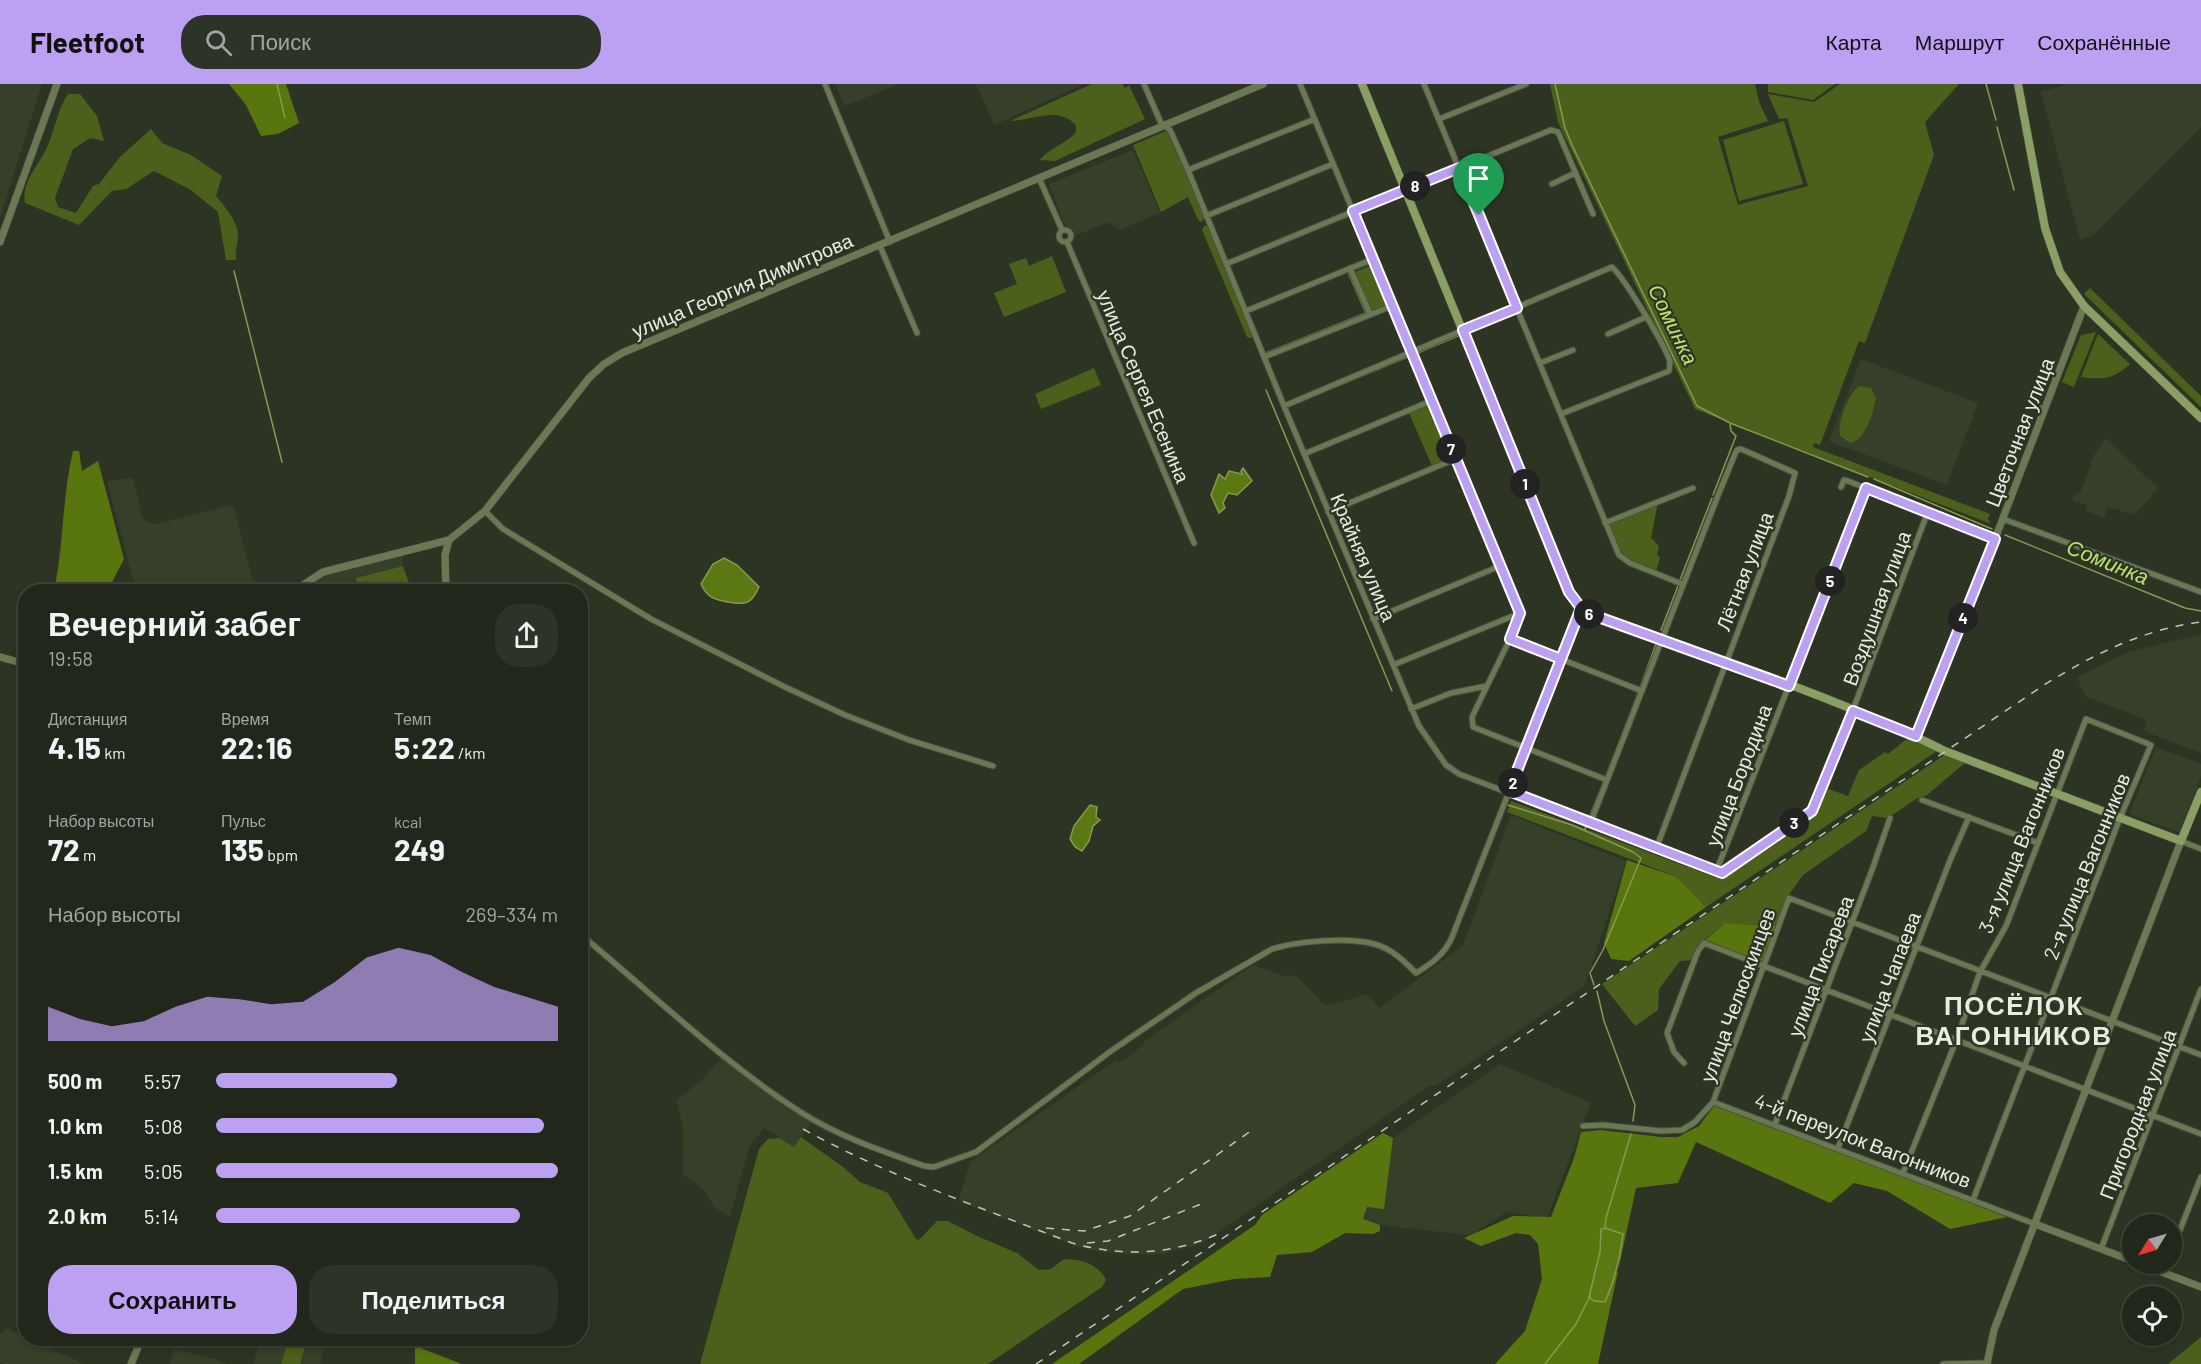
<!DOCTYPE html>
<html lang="ru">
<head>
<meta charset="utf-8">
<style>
  body { margin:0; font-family:Barlow,sans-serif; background:#2e3328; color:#f1f3f6; height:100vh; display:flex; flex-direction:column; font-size:22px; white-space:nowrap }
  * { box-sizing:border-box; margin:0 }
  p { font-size:20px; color:#a2a5a3 }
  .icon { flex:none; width:33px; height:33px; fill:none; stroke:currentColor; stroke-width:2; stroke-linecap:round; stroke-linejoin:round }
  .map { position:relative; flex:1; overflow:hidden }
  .panel { position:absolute; left:18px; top:500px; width:570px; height:762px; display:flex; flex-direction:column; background:#22271b; border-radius:24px; box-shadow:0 3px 9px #0003,0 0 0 2px #3f443a }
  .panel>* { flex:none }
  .needle { width:39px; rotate:233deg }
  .controls { position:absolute; left:2122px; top:1130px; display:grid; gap:12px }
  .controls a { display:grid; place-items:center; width:60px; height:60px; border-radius:50%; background:#22271b; box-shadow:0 3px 9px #0003,0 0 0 2px #3f443a; font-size:30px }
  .pin { position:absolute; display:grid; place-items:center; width:51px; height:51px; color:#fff; margin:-62px -26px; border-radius:50% 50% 50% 0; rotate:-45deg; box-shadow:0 0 6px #0007 }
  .pin .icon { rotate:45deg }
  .km { position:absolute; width:30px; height:30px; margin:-15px; border-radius:50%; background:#222; color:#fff; font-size:16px; line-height:30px; text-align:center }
  .round { display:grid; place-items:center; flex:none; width:63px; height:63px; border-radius:24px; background:#2e3328 }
  .head { display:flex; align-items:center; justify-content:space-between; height:102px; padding:0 30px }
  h1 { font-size:33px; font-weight:700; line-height:45px }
  .figures { display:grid; grid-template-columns:repeat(3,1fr); gap:9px; height:102px; padding:6px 30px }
  .figures div { display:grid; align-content:center }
  .figures b { font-size:30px; font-weight:700 }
  .figures small { font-size:16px; font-weight:400 }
  .figures p { font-size:16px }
  .chart { height:168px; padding:12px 30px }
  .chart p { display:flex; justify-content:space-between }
  .chart svg { width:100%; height:108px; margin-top:6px; fill:#bca0f2; opacity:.7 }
  .button { display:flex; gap:12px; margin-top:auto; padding:12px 30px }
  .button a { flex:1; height:69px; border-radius:24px; background:#bca0f2; color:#111; font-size:24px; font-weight:700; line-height:69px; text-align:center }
  .button a+a { background:#2e3328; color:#f1f3f6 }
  ul { padding:0 30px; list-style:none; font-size:20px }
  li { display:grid; grid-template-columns:96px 72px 1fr; align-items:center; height:45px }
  li i { height:15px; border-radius:8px; background:#bca0f2 }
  header { display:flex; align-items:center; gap:36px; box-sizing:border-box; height:84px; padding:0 30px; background:#bca0f2; color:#111 }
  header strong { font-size:28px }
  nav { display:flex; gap:33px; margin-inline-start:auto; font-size:21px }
  .search { width:420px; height:54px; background:#2e3328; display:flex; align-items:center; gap:15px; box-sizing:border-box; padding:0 21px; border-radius:24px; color:#a2a5a3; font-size:22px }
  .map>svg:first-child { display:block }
</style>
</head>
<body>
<header>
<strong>Fleetfoot</strong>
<div class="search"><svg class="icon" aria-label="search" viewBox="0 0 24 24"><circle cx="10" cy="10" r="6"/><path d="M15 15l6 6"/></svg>Поиск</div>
<nav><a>Карта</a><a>Маршрут</a><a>Сохранённые</a></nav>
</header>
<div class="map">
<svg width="2201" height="1280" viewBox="0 0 2201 1280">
  <rect width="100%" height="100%" fill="#2e3424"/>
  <path fill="#363f28" d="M0,0H42L0,134Z
    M835,0H899L844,22Z
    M976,0H1084L994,41Z
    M2069,0H2201V43L2092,152L2080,156L2041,8Z
    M1133,66L1160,129L1119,146L1109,138L1074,152L1064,140L1049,100Z
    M1861,275L1978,319L1947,401L1829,357Z
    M2106,354L2158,404L2135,431L2108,423L2104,434L2086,427L2087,421L2072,416L2075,411L2081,407L2094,371Z
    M133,394L143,434L148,439L155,440L233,421L253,497L260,501L262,507H136L107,397Z
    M402,472L403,482L357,494V500L332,507H299L320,493Z
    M2201,550V669L2144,647L2147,636L2085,612L2077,593L2128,568Z
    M2156,663L2201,680V692L2181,749L2129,730Z
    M1511,731L1626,777L1585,902L1434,1003L1431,1001L1201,1160L1156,1171L1100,1168L1075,1162L958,1117L971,1077L1116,976L1121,978L1143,961L1146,956L1253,881L1287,893L1296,891L1325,921L1349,916L1367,910L1380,924L1463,861Z
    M722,973L768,1009L812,1038L794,1063L764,1044L749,1064L730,1133L714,1123L704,1106L683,1090V1042L676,1016L700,998Z
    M1500,980L1591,1019L1547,1134L1507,1128L1474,1149L1467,1151L1380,1141L1363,1136L1367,1123L1384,1124L1393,1054Z
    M7,1244L26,1254L85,1280H5L0,1277V1250Z
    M261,1254H328L320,1280H253Z
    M174,1265L214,1275L228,1280H170Z"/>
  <path fill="#4b601b" d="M1092,0H1122L1125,4L1129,1L1145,35L1055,77L1040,76C1046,66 1066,60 1076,48V41C1057,22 1035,36 1010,37Z
    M1550,0H1755L1759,18L1768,37L1718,53L1738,121L1808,102L1787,34L1779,35L1768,10L1814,18L1840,0H1959L1925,38L1934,71L1865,259L1859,257L1820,361L1814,359L1813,363L1990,430L1988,435L1991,440L1695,325L1558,38Z
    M1768,0H1835L1813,16L1768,8Z
    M68,10H80L97,32L104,57L90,54L73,65L55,114L58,123L76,129L93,102L99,100L120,73L151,45L162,59L191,71L222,92L216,112C224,122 238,137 238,151C238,160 235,166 236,176H226L218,128L191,106L154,87L126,105L112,107L79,141L25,119C21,98 40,80 47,63C55,46 57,26 68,10Z
    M1784,37L1803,100L1739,117L1723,56Z
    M1166,47L1170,51L1205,134L1201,138L1198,136L1188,113L1161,128L1133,61Z
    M1204,142H1208L1223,179L1221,181L1224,180L1243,227L1241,228L1244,229L1254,252L1251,254L1247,253L1202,146Z
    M1052,172L1066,208L1004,233L994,209L1017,200L1009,180L1026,174L1029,182Z
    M1370,182L1386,221L1371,227L1355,188Z
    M2090,204L2201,312V323L2084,210Z
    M2096,248L2074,303L2062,298L2081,251Z
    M2098,250L2130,280C2114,295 2102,296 2081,293Z
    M1094,284L1101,301L1041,325L1035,310Z
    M1860,302L1871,304L1876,314C1873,329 1866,356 1850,359L1840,352C1837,339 1848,309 1860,302Z
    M1431,320L1453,373L1432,382L1409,329Z
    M1658,418L1651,454L1659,462L1657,471L1660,474L1656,488C1622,475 1623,473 1607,440Z
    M403,482L412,507H332L357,500L356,494Z
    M1908,654L1937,667L1706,823L1677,793L1507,728L1511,717L1720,795L1815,727L1826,704L1848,712L1859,686L1885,668L1888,670Z
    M1946,670L1965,679L1927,711L1916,715L1888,734L1872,732L1866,747L1803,791L1786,815L1776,842L1725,839L1699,860L1692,876L1680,877L1659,905L1658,926L1635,942L1602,900Z
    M801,1053L843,1083L860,1098L888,1109L916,1155L919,1156L937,1137H948L977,1152L1017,1169L1039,1186L1051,1185L1064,1175C1080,1175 1099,1180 1106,1196L1102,1203L988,1280H700L759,1065L768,1055L779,1054L794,1063Z
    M2201,1253V1280H2168Z
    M289,1254H308L300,1280H281Z"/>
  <path fill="#59750e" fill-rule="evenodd" d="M229,0H286L299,39L278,50L261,52L246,21Z
    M73,367H79L82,387L98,377L124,475L110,502L114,507H54C64,460 62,413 73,367Z
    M1627,776L1677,793L1706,823L1629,877L1611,875L1604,859Z
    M1725,839L1776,842L1762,880L1704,857Z
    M1714,1022L1787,1047L2007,1133L1950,1145L1887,1107L1854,1099L1830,1119L1696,1058L1678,1099L1636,1104L1598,1280H1495L1525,1247L1542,1195L1538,1160L1530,1151L1516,1149L1481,1162L1464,1154L1513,1132L1551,1133L1574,1074L1581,1048L1601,1046L1661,1053H1678L1699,1042ZM1607,1146L1622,1150L1618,1187L1589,1213L1600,1168V1154Z
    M1383,1049L1393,1054L1384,1125L1367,1123L1363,1135L1380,1141V1147L1373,1150L1345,1149L1312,1168L1277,1171L1270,1193L1234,1195L1183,1205L1079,1280H1052L1255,1141L1262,1131Z
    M415,1262L462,1280H415Z"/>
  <path fill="#5c7813" stroke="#869b51" stroke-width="1.5" d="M1243,384L1252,397L1237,411L1228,409L1223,419L1225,424L1219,429L1211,411L1219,390L1225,395L1229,387L1242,390L1241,387Z
    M724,474L737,481L759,503C751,521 745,521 728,518C715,515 708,515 701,500L713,480Z
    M1090,721L1097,723L1096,733L1100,736L1093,742L1089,757L1082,767L1075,763L1070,755L1074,742Z
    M1605,1144L1623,1150C1620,1174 1615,1196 1605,1218L1594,1217L1589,1213L1600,1168L1601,1145Z"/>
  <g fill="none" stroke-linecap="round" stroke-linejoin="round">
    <path stroke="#869b51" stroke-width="1.5" d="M277,0L285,34
      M1555,0L1565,44L1572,61L1697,322L1730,339L1868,393
      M1986,0L1996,36
      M1997,43L2014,106
      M1354,124L1391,108
      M1357,129L1401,112
      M1353,186L1371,179L1388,220
      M234,187L282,378
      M1389,224L1407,267
      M1266,269L1366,229L1348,188
      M1415,270L1460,251
      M1340,301L1410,272
      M1266,306L1392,607
      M1874,395L1992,445
      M1713,411L1736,352L1731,347L1730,340
      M2005,451L2185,524L2201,527
      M1680,496L1712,414
      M1661,546L1678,502
      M1640,604L1656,560
      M1606,692L1639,607
      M1508,721L1572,741L1633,768L1641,774L1603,866L1590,889L1594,901
      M1589,734L1604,697
      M1585,746L1586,741
      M1597,907L1604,937L1635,1021L1633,1037
      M1605,1145L1606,1134L1631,1050
      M1545,1280L1576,1240L1590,1212"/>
    <defs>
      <path id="minor" d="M825,0L890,158
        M1144,0L1161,39L1170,46L1188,86L1284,322L1419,642L1446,681L1459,690L1722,790L1812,727L1818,718L1927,430
        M1300,0L1520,529L1510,555L1487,602L1451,609L1411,625
        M1424,0L1619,471L1630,479L1682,500
        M1439,35L1526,0
        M1188,86L1315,35
        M1039,94L1062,146
        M1552,100L1575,89
        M1206,132L1333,80
        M1059 152a6 6 0 1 1 12 0a6 6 0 1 1-12 0Z
        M1067,158L1194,459
        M880,162L917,249
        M1226,180L1551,46L1558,48L1593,130
        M1350,184L1370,230
        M1246,227L1373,175
        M1608,250L1646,233
        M1264,273L1392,222
        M1540,279L1573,266
        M2032,320L2044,326
        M1284,322L1612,183C1624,194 1666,262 1670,278C1670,278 1669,287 1669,287L1561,330
        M1304,370L1431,317
        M1841,403L1844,396L1848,397L1995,455
        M485,427L503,445L651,535L785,603L845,631L909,656L993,682
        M1328,428L1455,375
        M2003,435L2201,508
        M1605,439L1693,404
        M1373,535L1500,482
        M1510,555L1642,607
        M1393,581L1520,529
        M1487,602L1472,633L1473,643L1607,696
        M1922,716L2038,759
        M1590,740L1717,414L1735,370L1737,366L1741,365L1795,389L1789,412L1656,765
        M2181,757L2201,765
        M1716,788L1866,404
        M580,850C653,910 722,978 802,1029C840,1053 882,1067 924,1082L934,1083L976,1068L1111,967L1196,909L1272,865C1297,857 1348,853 1374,860C1391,864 1404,877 1416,889C1431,880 1445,870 1452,853L1581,524
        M1684,979L1674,968L1667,949L1698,867L1704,859L2201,1050
        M1713,1018L2035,1140
        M1775,1040L1872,786L1890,734
        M1583,1042L1603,1041L1661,1047L1682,1046L1695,1038L1713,1018L1789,814L2201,971
        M1838,1064L1951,774L1969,733
        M1903,1089L1956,957L1980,888L2006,842L2086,635L2151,661L2120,734L1973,1116
        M2101,1165L2201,905
        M2172,1166L2201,1093
        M2163,1188L2167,1179
        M1943,1280L1987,1279"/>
      <path id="tertiary" d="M0,158L57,0
        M294,507L323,488L449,456L485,427L589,294L604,280L622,269L1263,0
        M446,507L445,471L449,456
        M0,573L26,580
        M1916,653L1995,455L2084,222
        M2035,1140L2133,1177
        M2138,1179L2201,1203
        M131,1280L142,1254
        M1987,1280L1994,1246L2181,757"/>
      <path id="secondary" d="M1362,0L1569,508L1578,522L1590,530C1709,572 1832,611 1945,667L2181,757L2201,708
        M2018,0L2045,144L2060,188L2084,222L2201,334"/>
    </defs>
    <use href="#minor" stroke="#4c5142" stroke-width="7"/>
    <use href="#tertiary" stroke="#4c5142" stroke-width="8"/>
    <use href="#secondary" stroke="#4c5142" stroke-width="9"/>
    <use href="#minor" stroke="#6a7853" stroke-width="5"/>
    <use href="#tertiary" stroke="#6a7853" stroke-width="7"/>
    <use href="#secondary" stroke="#8a9f64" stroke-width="8"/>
    <path stroke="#c1c6bb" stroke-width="1.5" stroke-dasharray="8 8" stroke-linecap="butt" d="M803,1045C888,1092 982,1124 1072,1159C1122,1173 1170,1171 1218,1150
      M1046,1144L1084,1147L1130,1132L1255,1044
      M1087,1159L1108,1157L1206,1118
      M1036,1280L2044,601C2092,571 2144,545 2201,538"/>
  </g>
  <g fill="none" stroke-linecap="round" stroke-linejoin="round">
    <defs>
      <path id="route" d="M1479,131L1517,224L1463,246L1569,508L1581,524L1509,707L1722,789L1812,727L1853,627L1916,652L1995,455L1866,404L1789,602L1590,530L1581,524L1561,575L1510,555L1520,529L1353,127L1459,84L1479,131"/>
    </defs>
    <use href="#route" stroke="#fff" stroke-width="12"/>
    <use href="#route" stroke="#bca0f2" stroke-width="8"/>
  </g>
  <g text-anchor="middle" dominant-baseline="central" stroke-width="4.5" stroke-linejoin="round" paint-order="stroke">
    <g font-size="20" fill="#e8ece2" stroke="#2e3424">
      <text transform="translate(742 201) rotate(-23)">улица Георгия Димитрова</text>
      <text transform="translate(1144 302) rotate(67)">улица Сергея Есенина</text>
      <text transform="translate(2019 348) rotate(-69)">Цветочная улица</text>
      <text transform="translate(1364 473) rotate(67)">Крайняя улица</text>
      <text transform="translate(1744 487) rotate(-69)">Лётная улица</text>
      <text transform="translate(1876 524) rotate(-70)">Воздушная улица</text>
      <text transform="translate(1738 691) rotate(-69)">улица Бородина</text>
      <text transform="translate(2021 756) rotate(-68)">3-я улица Вагонников</text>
      <text transform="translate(2086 782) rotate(-68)">2-я улица Вагонников</text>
      <text transform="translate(1820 882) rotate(-69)">улица Писарева</text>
      <text transform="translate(1889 893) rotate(-69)">улица Чапаева</text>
      <text transform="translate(1737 911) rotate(-70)">улица Челюскинцев</text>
      <text transform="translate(2137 1030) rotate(-69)">Пригородная улица</text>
      <text transform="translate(1863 1056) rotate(21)">4-й переулок Вагонников</text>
    </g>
    <g font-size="21" font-style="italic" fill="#bce56c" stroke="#2e3424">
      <text transform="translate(1674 240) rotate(64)">Соминка</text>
      <text transform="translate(2108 477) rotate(22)">Соминка</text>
    </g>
    <g font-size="26" font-weight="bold" letter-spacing="1.5" fill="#e8ece2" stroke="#2e3424">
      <text x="2014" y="920">ПОСЁЛОК<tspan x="2014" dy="30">ВАГОННИКОВ</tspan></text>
    </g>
  </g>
</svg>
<div class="controls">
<a><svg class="needle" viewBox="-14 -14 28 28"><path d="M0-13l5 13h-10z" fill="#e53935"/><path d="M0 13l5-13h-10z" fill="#a2a5a3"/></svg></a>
<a><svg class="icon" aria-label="locate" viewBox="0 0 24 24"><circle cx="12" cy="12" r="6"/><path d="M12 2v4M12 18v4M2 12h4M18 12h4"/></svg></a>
</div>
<div class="pin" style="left:1479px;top:131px;background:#1e9e55"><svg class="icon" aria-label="arrive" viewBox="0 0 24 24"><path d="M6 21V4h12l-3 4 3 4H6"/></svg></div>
<b class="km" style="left:1525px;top:400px">1</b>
<b class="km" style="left:1513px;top:699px">2</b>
<b class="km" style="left:1794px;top:739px">3</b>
<b class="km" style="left:1963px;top:534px">4</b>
<b class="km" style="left:1830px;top:497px">5</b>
<b class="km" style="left:1589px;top:530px">6</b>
<b class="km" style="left:1451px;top:365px">7</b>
<b class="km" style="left:1415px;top:102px">8</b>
<section class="panel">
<div class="head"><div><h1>Вечерний забег</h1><p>19:58</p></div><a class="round"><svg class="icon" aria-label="share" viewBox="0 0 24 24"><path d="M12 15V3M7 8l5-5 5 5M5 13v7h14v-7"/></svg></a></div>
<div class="figures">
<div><p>Дистанция</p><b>4.15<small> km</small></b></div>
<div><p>Время</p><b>22:16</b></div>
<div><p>Темп</p><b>5:22<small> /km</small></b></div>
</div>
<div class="figures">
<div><p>Набор высоты</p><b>72<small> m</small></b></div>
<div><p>Пульс</p><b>135<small> bpm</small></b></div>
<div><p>kcal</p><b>249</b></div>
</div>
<div class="chart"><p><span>Набор высоты</span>269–334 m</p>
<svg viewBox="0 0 160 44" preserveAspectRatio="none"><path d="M0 44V30L10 35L20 38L30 36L40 30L50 26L60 27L70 29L80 28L90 20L100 10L110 6L120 9L130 16L140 22L150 26L160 30V44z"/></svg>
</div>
<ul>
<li><b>500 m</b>5:57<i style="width:53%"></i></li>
<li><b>1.0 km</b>5:08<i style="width:96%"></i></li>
<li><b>1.5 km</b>5:05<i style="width:100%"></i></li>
<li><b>2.0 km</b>5:14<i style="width:89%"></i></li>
</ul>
<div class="button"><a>Сохранить</a><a>Поделиться</a></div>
</section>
</div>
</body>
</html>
